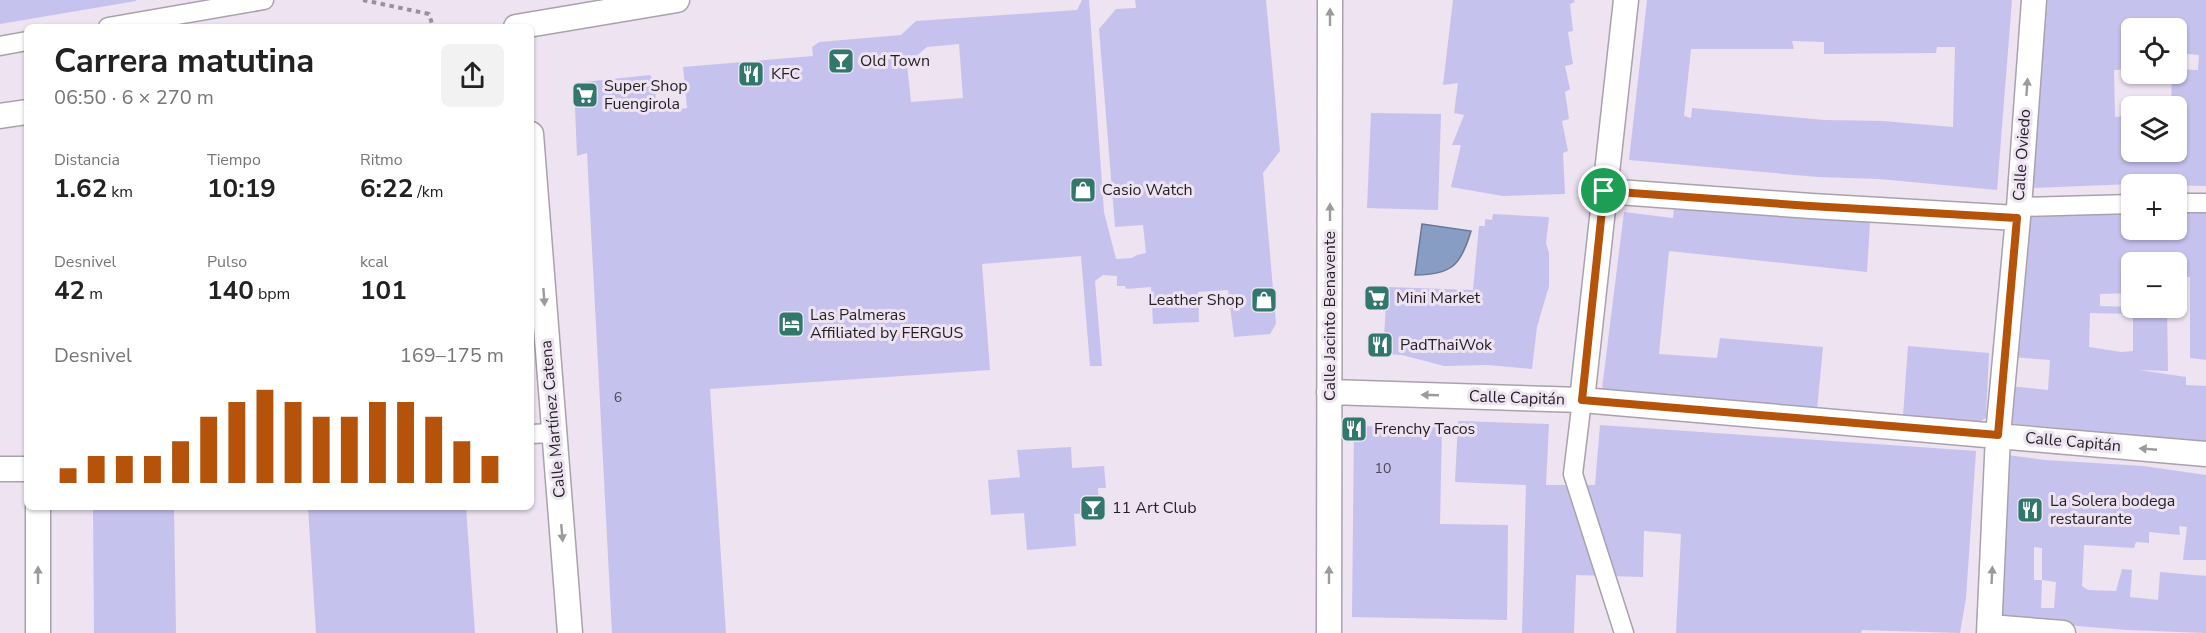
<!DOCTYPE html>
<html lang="es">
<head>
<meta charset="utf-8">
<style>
  body { margin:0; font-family:"Nunito Sans",sans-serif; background:#f2f2f2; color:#222; height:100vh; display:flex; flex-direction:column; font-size:22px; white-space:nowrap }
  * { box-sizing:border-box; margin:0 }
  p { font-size:20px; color:#767676 }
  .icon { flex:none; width:33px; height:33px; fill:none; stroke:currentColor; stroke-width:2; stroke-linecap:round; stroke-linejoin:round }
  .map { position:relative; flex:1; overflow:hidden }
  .details { position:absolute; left:24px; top:24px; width:510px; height:486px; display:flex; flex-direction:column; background:#fff; border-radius:9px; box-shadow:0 2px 4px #0004 }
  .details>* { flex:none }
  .fabs { position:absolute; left:2121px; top:18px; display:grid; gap:12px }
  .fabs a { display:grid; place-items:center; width:66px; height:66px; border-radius:9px; background:#fff; box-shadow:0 2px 4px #0004; font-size:30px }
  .pin { position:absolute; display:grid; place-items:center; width:51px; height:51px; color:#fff; margin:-26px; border:3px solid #fff; border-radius:50%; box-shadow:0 2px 6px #0007 }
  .round { display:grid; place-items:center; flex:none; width:63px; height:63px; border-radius:9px; background:#f2f2f2 }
  .head { display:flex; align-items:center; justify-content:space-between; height:102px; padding:0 30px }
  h1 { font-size:33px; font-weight:700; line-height:45px }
  .stats { display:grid; grid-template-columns:repeat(3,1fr); gap:9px; height:102px; padding:6px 30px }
  .stats div { display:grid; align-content:center }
  .stats b { font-size:26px; font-weight:700 }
  .stats small { font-size:16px; font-weight:400 }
  .stats p { font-size:16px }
  .chart { height:168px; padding:12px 30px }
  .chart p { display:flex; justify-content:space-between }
  .chart svg { width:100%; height:108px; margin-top:6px; stroke:#b45309; stroke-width:6 }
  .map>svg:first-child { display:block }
</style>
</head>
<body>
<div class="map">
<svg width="2206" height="633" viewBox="0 0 2206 633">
  <rect width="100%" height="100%" fill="#ede3f1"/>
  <path fill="#889dc4" stroke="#6a7794" stroke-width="1.5" d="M1422,224L1471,231C1461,265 1452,275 1415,275Z"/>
  <path fill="#c6c2ee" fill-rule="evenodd" d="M0,0H136V1L0,24Z
    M1082,0H1089L1104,212L1116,259L1132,258L1137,255L1146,253L1143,225L1115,227L1099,29L1116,9L1136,8L1135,0H1266L1280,151L1263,173L1276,324L1270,334L1234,337L1228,290L1198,292L1199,322L1153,324L1151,287L1126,289L1125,286H1117V276L1103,275L1095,281L1102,366H1090L1081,256L982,264L990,370L710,389L726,633H612L587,153L577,156L574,83L650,75L655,82L656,106L659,112L687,108L683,67L813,56L812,47L819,42L901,35L916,21L1077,10ZM959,44L963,98L911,102L907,64L927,47Z
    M1453,0H1574L1575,2L1570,4L1573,31L1568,32L1573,64L1565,66L1570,89L1565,92L1569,119L1562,121L1568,151L1563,153L1565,194L1503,196L1451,187L1461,145H1452L1464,115L1454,113L1458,83L1443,85Z
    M1647,0H2012L1997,190L1879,179L1818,177L1629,160ZM1792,41L1824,42V54L1936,53L1937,47H1955L1953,127L1883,121L1824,120L1692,108L1691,118L1684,116L1691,49H1794Z
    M2045,0H2206V186L2132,184L2033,188ZM2132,28H2176V53L2199,55L2198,70L2176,69V74H2172L2171,106H2176V152H2132V115L2115,117L2114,70L2132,69Z
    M1371,113L1441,114L1438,210L1367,208Z
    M1674,207L1870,222L1867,272L1669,251L1659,354L1717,358L1720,338L1823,347L1817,410L1602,389L1624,212L1673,218Z
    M2206,210V360L2190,358V277L2176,278V262H2132V293L2100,294V306L2167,308L2168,371L2139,370L2186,377V385L2206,386V442L2007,423L2010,386L2048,390L2050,360L2010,357L2011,339H2019L2028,214H2132V230H2176V212ZM2090,313L2133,314V351L2121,352L2089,347Z
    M1493,214L1549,217L1546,243L1549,253V286L1537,327L1532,369L1488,365L1444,366L1402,355L1383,354L1387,287L1473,290L1479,226H1485V219L1492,220Z
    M1908,346L1989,353L1986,418L1979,422L1903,416Z
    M1458,421L1549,424L1546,485H1595L1600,425L1976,451L1966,598L1960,633L1862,630L1861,633H1676L1681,534L1644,531L1643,577L1576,575L1574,633H1522L1526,485L1455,482Z
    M1354,426L1442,427L1440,524L1508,525L1507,620L1352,617Z
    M1071,447L1072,468L1104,466L1106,488H1098L1099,512L1074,514L1076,546L1027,550L1024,513L991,515L988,480L1020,477L1017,450Z
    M2007,455L2045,460L2143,466L2206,475V560H2183L2187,527L2179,526L2180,535L2149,532V543L2136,542L2134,548L2084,545L2082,586L2088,590L2116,591L2122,569L2132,570L2130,597L2158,600L2160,572L2206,576V633L2128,630L2001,620ZM2034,547L2042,548V580H2034ZM2042,580L2056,582L2054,608H2041Z
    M93,507H174L176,633H94Z
    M308,507H466L475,633H316Z"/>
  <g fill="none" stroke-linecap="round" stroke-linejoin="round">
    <defs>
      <path id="pedestrian" d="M108,27L264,0
        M0,46L27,41
        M2176,203H2206
        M2019,207L2132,204
        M1582,400L1573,474L1624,633
        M531,434L554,433"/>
      <path id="minor" d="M516,27L677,0
        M0,116L27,112
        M531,134L570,633
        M1604,191L1811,206L2017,218
        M1329,392L1582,400L2206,454
        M1582,400L1626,0
        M0,469H27
        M38,507V633
        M1990,627L2063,633
        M1329,633L1330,0
        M1989,633L1998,435L2019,207L2034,0"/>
    </defs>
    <use href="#pedestrian" stroke="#aaa1ad" stroke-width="21"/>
    <use href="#minor" stroke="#aaa1ad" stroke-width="27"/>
    <path stroke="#98909b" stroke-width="4" stroke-dasharray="4.5 4.5" stroke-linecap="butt" d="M363,0L429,14L433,27"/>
    <use href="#pedestrian" stroke="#fff" stroke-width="18"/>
    <use href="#minor" stroke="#fff" stroke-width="24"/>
  </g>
  <defs><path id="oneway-solid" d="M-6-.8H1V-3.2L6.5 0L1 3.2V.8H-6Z" transform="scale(1.5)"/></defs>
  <g fill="#9c9a9c">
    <use href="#oneway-solid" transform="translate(1330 17) rotate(-90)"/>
    <use href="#oneway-solid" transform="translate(2027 87) rotate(-86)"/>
    <use href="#oneway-solid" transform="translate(1330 212) rotate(-90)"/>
    <use href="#oneway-solid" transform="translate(544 297) rotate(86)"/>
    <use href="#oneway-solid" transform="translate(1430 395) rotate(-178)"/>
    <use href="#oneway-solid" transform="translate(2148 449) rotate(-175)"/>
    <use href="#oneway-solid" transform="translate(562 533) rotate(85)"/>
    <use href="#oneway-solid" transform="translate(38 575) rotate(-90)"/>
    <use href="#oneway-solid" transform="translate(1329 575) rotate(-90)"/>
    <use href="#oneway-solid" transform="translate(1992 575) rotate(-87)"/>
  </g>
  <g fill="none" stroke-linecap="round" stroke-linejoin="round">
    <defs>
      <path id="route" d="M1604,191L1810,206L2017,218L1998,435L1582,400Z"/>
    </defs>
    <use href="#route" stroke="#fff" stroke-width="12"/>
    <use href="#route" stroke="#b45309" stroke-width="8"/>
  </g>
  <defs>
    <symbol id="bar-square" viewBox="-11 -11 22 22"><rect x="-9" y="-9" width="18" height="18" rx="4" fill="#32776b" stroke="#ede3f1"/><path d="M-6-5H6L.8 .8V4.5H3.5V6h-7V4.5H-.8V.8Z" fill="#fff"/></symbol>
    <symbol id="restaurant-square" viewBox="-11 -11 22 22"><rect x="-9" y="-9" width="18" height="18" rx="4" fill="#32776b" stroke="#ede3f1"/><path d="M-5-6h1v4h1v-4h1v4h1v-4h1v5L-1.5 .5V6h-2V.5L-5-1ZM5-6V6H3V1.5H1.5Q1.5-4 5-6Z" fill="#fff"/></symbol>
    <symbol id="supermarket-square" viewBox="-11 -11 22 22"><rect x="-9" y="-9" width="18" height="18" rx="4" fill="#32776b" stroke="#ede3f1"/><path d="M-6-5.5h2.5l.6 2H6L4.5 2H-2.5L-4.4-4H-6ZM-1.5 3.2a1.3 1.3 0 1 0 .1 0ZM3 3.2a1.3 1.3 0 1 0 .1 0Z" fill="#fff"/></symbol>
    <symbol id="shop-square" viewBox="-11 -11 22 22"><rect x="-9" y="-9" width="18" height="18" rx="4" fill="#32776b" stroke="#ede3f1"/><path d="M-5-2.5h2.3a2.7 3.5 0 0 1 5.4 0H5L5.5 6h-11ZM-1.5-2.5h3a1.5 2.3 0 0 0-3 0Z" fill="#fff"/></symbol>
    <symbol id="hotel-square" viewBox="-11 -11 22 22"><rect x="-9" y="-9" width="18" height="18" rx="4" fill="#32776b" stroke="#ede3f1"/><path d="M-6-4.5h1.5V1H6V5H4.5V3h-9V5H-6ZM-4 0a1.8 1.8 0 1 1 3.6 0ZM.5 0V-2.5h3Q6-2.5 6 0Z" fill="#fff"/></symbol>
  </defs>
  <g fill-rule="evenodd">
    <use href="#bar-square" x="826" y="46" width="30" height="30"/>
    <use href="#restaurant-square" x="736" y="59" width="30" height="30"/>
    <use href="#supermarket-square" x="570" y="80" width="30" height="30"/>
    <use href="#shop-square" x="1068" y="175" width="30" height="30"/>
    <use href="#supermarket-square" x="1362" y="283" width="30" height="30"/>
    <use href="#shop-square" x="1249" y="285" width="30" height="30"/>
    <use href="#hotel-square" x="776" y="309" width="30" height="30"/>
    <use href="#restaurant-square" x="1365" y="330" width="30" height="30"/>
    <use href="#restaurant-square" x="1339" y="414" width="30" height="30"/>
    <use href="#bar-square" x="1078" y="493" width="30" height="30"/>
    <use href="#restaurant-square" x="2015" y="495" width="30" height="30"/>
  </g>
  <g text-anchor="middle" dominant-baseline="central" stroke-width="6" stroke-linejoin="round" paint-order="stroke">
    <g font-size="14" fill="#4c4856">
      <text x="618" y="397">6</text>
      <text x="1383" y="468">10</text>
    </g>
    <g font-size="16" fill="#231f24" stroke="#ede3f1" text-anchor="start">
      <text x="860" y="61">Old Town</text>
      <text x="771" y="74">KFC</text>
      <text x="604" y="86">Super Shop<tspan x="604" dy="18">Fuengirola</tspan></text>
      <text x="1102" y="190">Casio Watch</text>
      <text x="1396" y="298">Mini Market</text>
      <text x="1244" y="300" text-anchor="end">Leather Shop</text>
      <text x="810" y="315">Las Palmeras<tspan x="810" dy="18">Affiliated by FERGUS</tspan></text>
      <text x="1400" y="345">PadThaiWok</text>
      <text x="1374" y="429">Frenchy Tacos</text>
      <text x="2050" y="501">La Solera bodega<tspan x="2050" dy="18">restaurante</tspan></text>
      <text x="1112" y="508">11 Art Club</text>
    </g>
    <g font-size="16" fill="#231f24" stroke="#ede3f1">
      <text transform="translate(2022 155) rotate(-86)">Calle Oviedo</text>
      <text transform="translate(1330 316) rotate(-90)">Calle Jacinto Benavente</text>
      <text transform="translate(1517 398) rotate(2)">Calle Capitán</text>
      <text transform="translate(553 419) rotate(-95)">Calle Martínez Catena</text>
      <text transform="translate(2073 442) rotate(5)">Calle Capitán</text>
    </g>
  </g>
</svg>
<div class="fabs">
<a><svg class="icon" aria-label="locate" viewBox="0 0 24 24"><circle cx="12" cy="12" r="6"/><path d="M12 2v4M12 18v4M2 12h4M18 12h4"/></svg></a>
<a><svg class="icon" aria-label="layers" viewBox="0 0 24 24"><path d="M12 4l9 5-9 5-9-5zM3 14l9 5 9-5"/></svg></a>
<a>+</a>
<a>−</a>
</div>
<div class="pin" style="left:1604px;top:191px;background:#1e9e55"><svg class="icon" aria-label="arrive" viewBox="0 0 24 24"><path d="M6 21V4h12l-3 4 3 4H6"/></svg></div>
<section class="details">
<div class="head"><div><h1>Carrera matutina</h1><p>06:50 · 6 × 270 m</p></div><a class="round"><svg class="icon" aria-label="share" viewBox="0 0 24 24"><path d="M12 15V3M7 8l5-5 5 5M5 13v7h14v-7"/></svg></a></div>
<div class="stats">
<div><p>Distancia</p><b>1.62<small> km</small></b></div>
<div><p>Tiempo</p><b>10:19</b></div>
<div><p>Ritmo</p><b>6:22<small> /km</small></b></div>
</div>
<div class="stats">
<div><p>Desnivel</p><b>42<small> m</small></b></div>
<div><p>Pulso</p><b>140<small> bpm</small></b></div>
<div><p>kcal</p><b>101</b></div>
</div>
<div class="chart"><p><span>Desnivel</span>169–175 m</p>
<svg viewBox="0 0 160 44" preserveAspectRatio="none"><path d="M5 44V38M15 44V33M25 44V33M35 44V33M45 44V27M55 44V17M65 44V11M75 44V6M85 44V11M95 44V17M105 44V17M115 44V11M125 44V11M135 44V17M145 44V27M155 44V33"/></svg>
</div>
</section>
</div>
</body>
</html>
